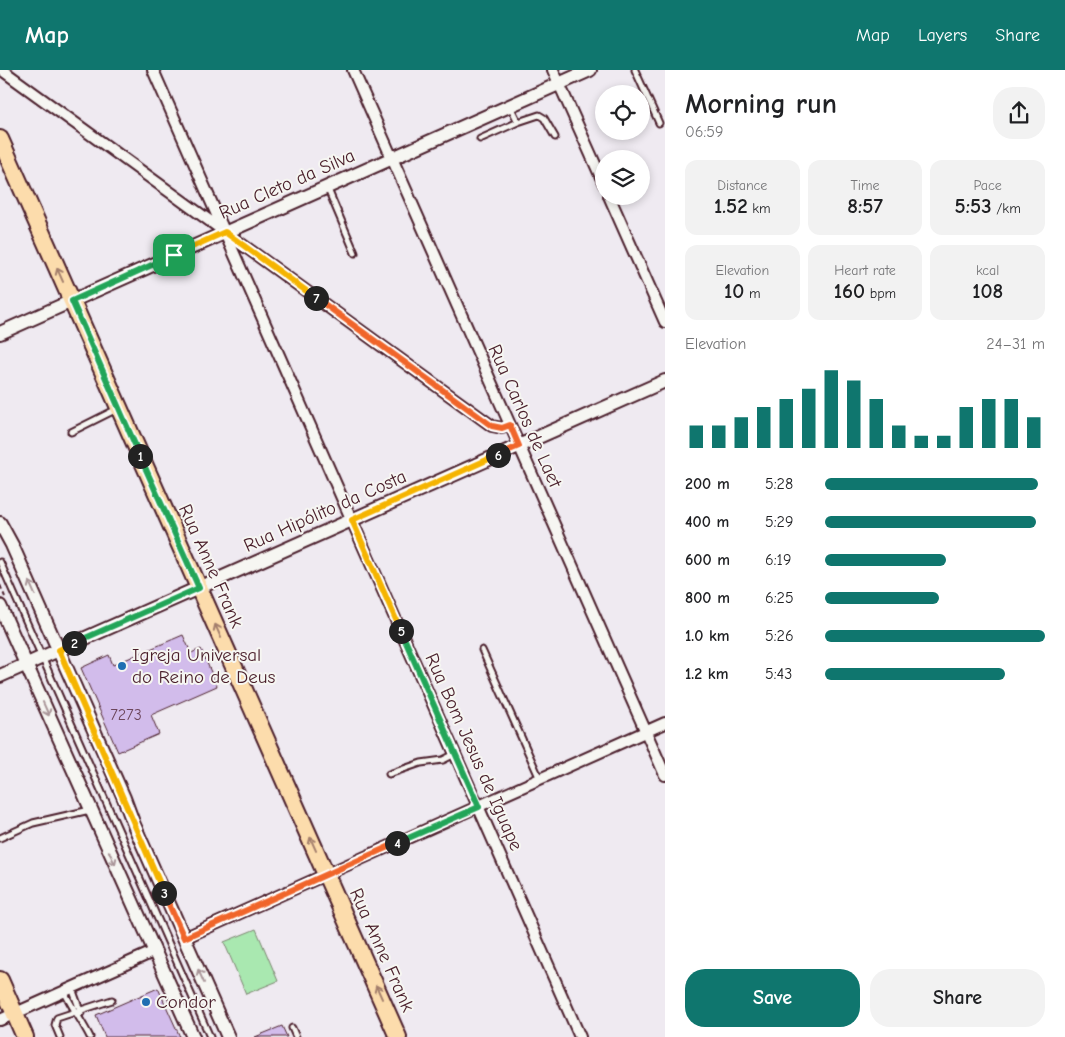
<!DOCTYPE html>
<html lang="en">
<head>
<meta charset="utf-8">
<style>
  body { margin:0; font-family:"Comic Neue",sans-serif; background:#f2f2f2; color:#202124; height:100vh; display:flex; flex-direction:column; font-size:19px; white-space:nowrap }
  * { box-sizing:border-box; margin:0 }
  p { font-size:16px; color:#757577 }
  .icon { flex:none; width:28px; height:28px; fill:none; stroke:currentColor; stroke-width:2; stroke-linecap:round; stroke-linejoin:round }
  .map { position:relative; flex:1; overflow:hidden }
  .sheet { display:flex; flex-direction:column; background:#fff; width:400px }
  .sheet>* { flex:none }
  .controls { position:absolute; left:595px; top:15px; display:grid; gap:10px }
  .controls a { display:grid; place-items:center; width:55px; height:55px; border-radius:50%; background:#fff; box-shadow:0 2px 8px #0003; font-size:25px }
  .pin { position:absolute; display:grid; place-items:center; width:42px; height:42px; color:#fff; margin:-21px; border-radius:10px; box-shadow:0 2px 8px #0006 }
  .km { position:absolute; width:25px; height:25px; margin:-12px; border-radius:50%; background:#222; color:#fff; font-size:14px; line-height:25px; text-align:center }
  .round { display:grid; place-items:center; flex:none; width:52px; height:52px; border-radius:20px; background:#f2f2f2 }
  .head { display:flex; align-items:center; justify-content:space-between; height:85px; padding:0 20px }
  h1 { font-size:28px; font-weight:600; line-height:38px }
  .metrics { display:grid; grid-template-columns:repeat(3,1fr); gap:8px; height:85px; padding:5px 20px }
  .metrics div { display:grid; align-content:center; border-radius:12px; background:#f2f2f2; text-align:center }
  .metrics b { font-size:21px; font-weight:600 }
  .metrics small { font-size:14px; font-weight:400 }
  .metrics p { font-size:14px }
  .chart { height:140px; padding:10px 20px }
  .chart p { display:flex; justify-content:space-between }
  .chart svg { width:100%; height:90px; margin-top:5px; stroke:#0f766e; stroke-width:6 }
  .primary-button { display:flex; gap:10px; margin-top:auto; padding:10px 20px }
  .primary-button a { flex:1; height:58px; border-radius:20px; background:#0f766e; color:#fff; font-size:20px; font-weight:600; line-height:58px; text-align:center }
  .primary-button a+a { background:#f2f2f2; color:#202124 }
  ul { padding:0 20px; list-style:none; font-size:16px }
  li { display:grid; grid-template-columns:80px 60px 1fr; align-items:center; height:38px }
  li i { height:12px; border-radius:6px; background:#0f766e }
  header { display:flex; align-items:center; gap:30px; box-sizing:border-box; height:70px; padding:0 25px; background:#0f766e; color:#fff }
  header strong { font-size:24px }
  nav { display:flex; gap:28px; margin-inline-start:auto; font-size:18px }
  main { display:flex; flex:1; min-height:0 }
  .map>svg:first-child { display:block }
</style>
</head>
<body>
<header>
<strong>Map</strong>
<nav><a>Map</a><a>Layers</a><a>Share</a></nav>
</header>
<main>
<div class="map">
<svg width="665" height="967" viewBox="0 0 665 967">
  <rect width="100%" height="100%" fill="#efeaf1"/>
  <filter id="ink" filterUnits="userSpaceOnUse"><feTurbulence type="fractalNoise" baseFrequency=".02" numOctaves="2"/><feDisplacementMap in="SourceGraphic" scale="10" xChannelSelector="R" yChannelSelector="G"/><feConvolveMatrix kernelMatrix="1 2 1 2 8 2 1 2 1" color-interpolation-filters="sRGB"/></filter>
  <g filter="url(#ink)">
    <path fill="#a9e8b0" stroke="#7a846e" d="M256,859L278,911L246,924L224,872Z"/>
    <path fill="#d2bceb" stroke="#4a1f2b" d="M183,565L191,583L201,579L217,616L151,645L159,664L118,682L81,598L109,585L113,595Z
      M158,918L180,967H105L96,945Z
      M282,956L287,967H255Z"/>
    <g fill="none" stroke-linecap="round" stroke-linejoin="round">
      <defs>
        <path id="service" d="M635,0L659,53
          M510,36L518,52L539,45L544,48L555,67
          M480,69L518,52
          M327,117L355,183
          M71,362L117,339
          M0,492L210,967
          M482,580L540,709
          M389,704L421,693L443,690L455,684
          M0,768L33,753L90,740
          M72,918L81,943
          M64,921C72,938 82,951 90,967
          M292,958L296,967
          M60,967L55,955L57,948L112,930"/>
        <path id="minor" d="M2,0L492,356L502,358L510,355
          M153,0L580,967
          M353,0L665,705
          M553,0L604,114
          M609,126L665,252
          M184,868L665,653
          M0,950L155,881"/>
        <path id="tertiary" d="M0,263L590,0
          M0,453L12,475L124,728L134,755L228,967
          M0,536L193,967
          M0,606L665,311"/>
        <path id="primary" d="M0,69L398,967
          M0,910L25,967"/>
      </defs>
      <use href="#service" stroke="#4a1f2b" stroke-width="9"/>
      <use href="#minor" stroke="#4a1f2b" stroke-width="14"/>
      <use href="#tertiary" stroke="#4a1f2b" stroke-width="16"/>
      <use href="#primary" stroke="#4a1f2b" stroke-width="20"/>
      <path stroke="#4a1f2b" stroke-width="2" stroke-dasharray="5 4" stroke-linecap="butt" d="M0,515L5,527"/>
      <use href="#service" stroke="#f6f6f2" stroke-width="5"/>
      <use href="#minor" stroke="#f6f6f2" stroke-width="10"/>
      <use href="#tertiary" stroke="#f6f6f2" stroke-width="12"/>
      <use href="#primary" stroke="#fcdcac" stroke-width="16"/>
    </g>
    <defs><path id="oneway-shaft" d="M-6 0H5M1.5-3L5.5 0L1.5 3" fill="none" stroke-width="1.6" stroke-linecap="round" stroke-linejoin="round" transform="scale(1.25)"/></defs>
    <g stroke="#a37e6c">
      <use href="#oneway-shaft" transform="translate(60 205) rotate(-114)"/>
      <use href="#oneway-shaft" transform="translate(218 561) rotate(-114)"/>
      <use href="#oneway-shaft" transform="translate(313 774) rotate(-114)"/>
      <use href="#oneway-shaft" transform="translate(379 922) rotate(-114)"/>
    </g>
    <g stroke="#a99598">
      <use href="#oneway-shaft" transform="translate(32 518) rotate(-114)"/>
      <use href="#oneway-shaft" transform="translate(46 639) rotate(66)"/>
      <use href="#oneway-shaft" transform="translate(112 788) rotate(65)"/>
      <use href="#oneway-shaft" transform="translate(201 906) rotate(-114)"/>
    </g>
  </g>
  <g fill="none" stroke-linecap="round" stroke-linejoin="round" filter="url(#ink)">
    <defs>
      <path id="split-1" d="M140,386L72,231L174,185"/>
      <path id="split-2" d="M74,573L199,518L140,386"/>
      <path id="split-3" d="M74,573L59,580L164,823"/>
      <path id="split-4" d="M164,823L184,868L397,773"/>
      <path id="split-5" d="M397,773L479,737L401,561"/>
      <path id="split-6" d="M401,561L352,450L498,385"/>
      <path id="split-7" d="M316,228L492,356L502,358L510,355L519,376L498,385"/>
      <path id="split-8" d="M174,185L225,162L316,228"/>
    </defs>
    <use href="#split-1" stroke="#fff" stroke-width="10"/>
    <use href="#split-2" stroke="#fff" stroke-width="10"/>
    <use href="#split-3" stroke="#fff" stroke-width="10"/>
    <use href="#split-4" stroke="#fff" stroke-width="10"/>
    <use href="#split-5" stroke="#fff" stroke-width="10"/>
    <use href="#split-6" stroke="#fff" stroke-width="10"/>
    <use href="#split-7" stroke="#fff" stroke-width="10"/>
    <use href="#split-8" stroke="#fff" stroke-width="10"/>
    <use href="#split-1" stroke="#22a559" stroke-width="6"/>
    <use href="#split-2" stroke="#22a559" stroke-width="6"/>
    <use href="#split-3" stroke="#f5b400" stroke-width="6"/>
    <use href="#split-4" stroke="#f0652b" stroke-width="6"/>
    <use href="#split-5" stroke="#22a559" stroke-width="6"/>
    <use href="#split-6" stroke="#f5b400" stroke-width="6"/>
    <use href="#split-7" stroke="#f0652b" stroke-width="6"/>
    <use href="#split-8" stroke="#f5b400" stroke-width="6"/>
  </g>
  <g fill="#1f6fb2" stroke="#f6f6f2" stroke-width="2">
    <circle cx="122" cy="596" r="5"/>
    <circle cx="146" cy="932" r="5"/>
  </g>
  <g text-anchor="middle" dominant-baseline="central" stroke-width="4" stroke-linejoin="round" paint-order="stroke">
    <g font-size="16" fill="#6c465b">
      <text x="126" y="645">7273</text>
    </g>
    <g font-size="19" fill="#4a1f2b" stroke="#f6f6f2">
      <text transform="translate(287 114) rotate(-24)">Rua Cleto da Silva</text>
      <text transform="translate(525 346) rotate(66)">Rua Carlos de Laet</text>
      <text transform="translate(325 441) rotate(-24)">Rua Hipólito da Costa</text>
      <text transform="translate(211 496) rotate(66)">Rua Anne Frank</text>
      <text transform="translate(474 682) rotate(66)">Rua Bom Jesus de Iguape</text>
      <text transform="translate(382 880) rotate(66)">Rua Anne Frank</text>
    </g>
    <g font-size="19" fill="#4a1f2b" stroke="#f6f6f2" text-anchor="start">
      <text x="132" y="585">Igreja Universal<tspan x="132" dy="22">do Reino de Deus</tspan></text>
      <text x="156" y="932">Condor</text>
    </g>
  </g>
</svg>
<div class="controls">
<a><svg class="icon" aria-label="locate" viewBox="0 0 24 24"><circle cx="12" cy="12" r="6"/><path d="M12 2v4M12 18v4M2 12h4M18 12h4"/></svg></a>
<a><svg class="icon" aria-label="layers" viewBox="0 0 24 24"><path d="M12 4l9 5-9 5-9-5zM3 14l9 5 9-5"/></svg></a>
</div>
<div class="pin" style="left:174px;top:185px;background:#1e9e55"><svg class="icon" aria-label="arrive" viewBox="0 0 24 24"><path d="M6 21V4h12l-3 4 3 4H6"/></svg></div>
<b class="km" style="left:140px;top:386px">1</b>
<b class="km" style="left:74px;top:573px">2</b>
<b class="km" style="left:164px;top:823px">3</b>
<b class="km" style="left:397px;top:773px">4</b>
<b class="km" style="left:401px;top:561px">5</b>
<b class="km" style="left:498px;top:385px">6</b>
<b class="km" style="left:316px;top:228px">7</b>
</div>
<section class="sheet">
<div class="head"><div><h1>Morning run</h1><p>06:59</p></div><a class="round"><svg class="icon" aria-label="share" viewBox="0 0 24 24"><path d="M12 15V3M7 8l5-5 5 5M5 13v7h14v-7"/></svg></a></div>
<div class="metrics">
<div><p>Distance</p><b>1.52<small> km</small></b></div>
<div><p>Time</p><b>8:57</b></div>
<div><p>Pace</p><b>5:53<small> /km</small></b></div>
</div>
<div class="metrics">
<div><p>Elevation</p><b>10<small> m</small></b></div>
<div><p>Heart rate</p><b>160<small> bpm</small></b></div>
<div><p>kcal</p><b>108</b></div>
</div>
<div class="chart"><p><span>Elevation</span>24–31 m</p>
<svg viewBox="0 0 160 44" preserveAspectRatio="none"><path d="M5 44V33M15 44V33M25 44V29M35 44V24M45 44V20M55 44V15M65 44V6M75 44V11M85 44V20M95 44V33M105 44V38M115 44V38M125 44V24M135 44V20M145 44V20M155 44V29"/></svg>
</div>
<ul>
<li><b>200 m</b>5:28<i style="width:97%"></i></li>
<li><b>400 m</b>5:29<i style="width:96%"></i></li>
<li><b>600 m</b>6:19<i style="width:55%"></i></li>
<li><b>800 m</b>6:25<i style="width:52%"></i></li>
<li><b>1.0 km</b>5:26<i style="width:100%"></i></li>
<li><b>1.2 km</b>5:43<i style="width:82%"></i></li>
</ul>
<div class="primary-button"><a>Save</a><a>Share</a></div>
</section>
</main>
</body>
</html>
